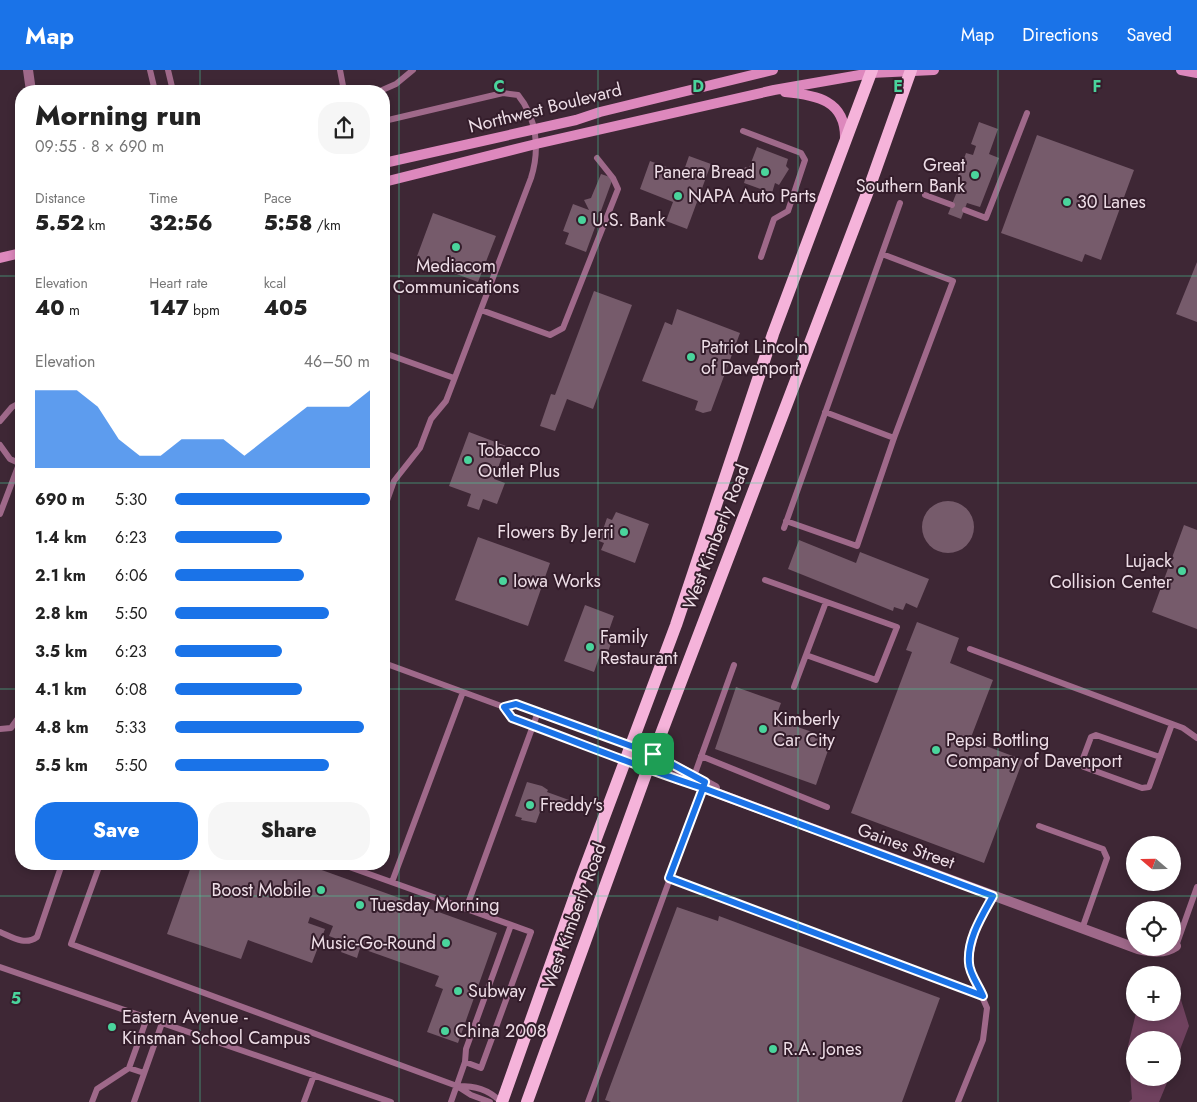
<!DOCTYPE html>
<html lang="en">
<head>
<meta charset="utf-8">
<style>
  body { margin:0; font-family:Jost,sans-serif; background:#f6f6f6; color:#222; height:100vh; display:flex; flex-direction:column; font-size:19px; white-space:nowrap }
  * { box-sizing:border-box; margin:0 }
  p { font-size:16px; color:#767676 }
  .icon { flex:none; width:28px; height:28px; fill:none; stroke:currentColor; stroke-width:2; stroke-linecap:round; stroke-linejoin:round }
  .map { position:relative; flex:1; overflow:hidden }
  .panel { position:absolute; left:15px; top:15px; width:375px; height:785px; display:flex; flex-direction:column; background:#fff; border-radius:20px; box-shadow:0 2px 8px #0003 }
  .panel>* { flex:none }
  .needle { width:32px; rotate:290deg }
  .fabs { position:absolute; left:1126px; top:766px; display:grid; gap:10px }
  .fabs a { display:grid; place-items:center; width:55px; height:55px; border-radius:50%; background:#fff; box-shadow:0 2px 8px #0003; font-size:25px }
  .pin { position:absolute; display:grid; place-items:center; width:42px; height:42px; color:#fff; margin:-21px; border-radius:10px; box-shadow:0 2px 8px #0006 }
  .round { display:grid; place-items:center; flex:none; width:52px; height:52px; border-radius:20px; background:#f6f6f6 }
  .overview { display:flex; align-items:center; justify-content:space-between; height:85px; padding:0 20px }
  h1 { font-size:28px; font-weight:800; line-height:38px }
  .stats { display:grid; grid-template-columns:repeat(3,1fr); gap:8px; height:85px; padding:5px 20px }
  .stats div { display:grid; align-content:center }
  .stats b { font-size:21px; font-weight:800 }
  .stats small { font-size:14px; font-weight:400 }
  .stats p { font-size:14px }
  .chart { height:140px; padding:10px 20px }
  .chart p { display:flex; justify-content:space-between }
  .chart svg { width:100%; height:90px; margin-top:5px; fill:#1a73e8; opacity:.7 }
  .primary-button { display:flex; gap:10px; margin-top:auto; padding:10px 20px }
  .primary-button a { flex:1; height:58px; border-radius:20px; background:#1a73e8; color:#fff; font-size:20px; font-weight:800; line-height:58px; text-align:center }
  .primary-button a+a { background:#f6f6f6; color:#222 }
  ul { padding:0 20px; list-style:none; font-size:16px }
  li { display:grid; grid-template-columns:80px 60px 1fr; align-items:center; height:38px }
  li i { height:12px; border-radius:6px; background:#1a73e8 }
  header { display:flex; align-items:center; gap:30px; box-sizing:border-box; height:70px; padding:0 25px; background:#1a73e8; color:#fff }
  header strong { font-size:24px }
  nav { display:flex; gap:28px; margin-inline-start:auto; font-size:18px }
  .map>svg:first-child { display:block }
</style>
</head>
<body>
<header>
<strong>Map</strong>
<nav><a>Map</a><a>Directions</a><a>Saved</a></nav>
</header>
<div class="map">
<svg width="1197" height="1032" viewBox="0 0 1197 1032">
  <rect width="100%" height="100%" fill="#3e2735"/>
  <path fill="#6f415e" d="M1173,928L1181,930L1189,956L1173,998L1172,970H1135V1008H1169L1159,1032H1129L1132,1029L1128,976L1136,943L1172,942Z"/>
  <path fill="#765b6b" d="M979,52L998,59L989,84L999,88L980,137L967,133L961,149L948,144L956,124L952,122L966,83L973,85L976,76L971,74Z
    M1037,65L1134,100L1101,190L1085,184L1082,192L1001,163Z
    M757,77L788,89L786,96L789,99L779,115L775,113L772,123L744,113L746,106L742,105L745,97L749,98Z
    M689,86L711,94L687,159L666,151L673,132L640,119L650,91L683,103Z
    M601,104L613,108L586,182L565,174L569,163L563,161L573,134L589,140L584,130L591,128Z
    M433,143L496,166L478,212L416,189Z
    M1197,192V252L1176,244Z
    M594,221L632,235L593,339L567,329L555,361L540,356L551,324L555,325Z
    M677,239L740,263L711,341L703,343L695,340L698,331L642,311L665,252L672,255Z
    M469,362L506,376L494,409L505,413L497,434L483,429L479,440L467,436L471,424L449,416Z
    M922 457a26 26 0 1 1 52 0a26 26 0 1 1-52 0Z
    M616,442L649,454L635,493L601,480L604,473L599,471L607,448L612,450Z
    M1184,455L1197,460V559L1152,542Z
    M478,467L550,493L528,556L455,530Z
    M799,470L856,493L860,482L929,509L917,538L906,533L903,540L894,537L893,541L788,499Z
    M585,535L614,546L607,566L613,568L606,587L600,585L594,602L564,591Z
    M917,552L959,568L950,593L993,610L970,670L1023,690L984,793L851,743L912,582L906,580Z
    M736,617L781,633L775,649L832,669L816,715L715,679Z
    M527,712L542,716L548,720L547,722L569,730L565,739L544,731L536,753L521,750L522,748L515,746Z
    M192,794H305L497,863L458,973L427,962L443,919L435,916L439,906L360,878L357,888L341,882L345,872L329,866L333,856L310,847L308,853L325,859L312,893L248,870L241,889L167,864Z
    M677,837L718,851L719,846L940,928L902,1032H611L605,1030Z"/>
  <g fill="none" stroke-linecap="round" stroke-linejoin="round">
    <path stroke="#9f698a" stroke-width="6" d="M150,0L155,21
      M168,0L173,21
      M340,0L344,21
      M380,21L396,14L413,0
      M384,51L503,23L518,25C537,48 540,80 531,108L446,331L431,349L420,378L394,411L384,439
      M743,61L801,83L805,90L788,141L774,149L761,187
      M925,125L952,135
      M965,140L986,148L1027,43
      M481,240L550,265L563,258L618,119L613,108L597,88
      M384,283L454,308
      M825,342L894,368L953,211L882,184
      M0,351L12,337L21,332
      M0,375L10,389L21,394
      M0,444L19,394
      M786,451L857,476L894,368
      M784,458L900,133
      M765,510L897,557L876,610L806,585L826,532
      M970,579L1183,658L1197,668
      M384,593L504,637L516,634L631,676
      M794,617L806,585
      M504,637L512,648L625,689
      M0,659L11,658L21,644
      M701,686L827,737
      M1160,687L1096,665L1091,667L1082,691L1084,697L1142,718L1149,717L1172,654
      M693,709L734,595
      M1039,756L1103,779L1107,788L1082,859
      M100,794L71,874L457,1016L471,1025L490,1032
      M341,794L531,862L481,998L465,992
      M669,808L983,926
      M392,812L463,622
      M466,839L538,642
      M0,862C12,867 25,876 37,867L62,794
      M1176,876L1197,817
      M0,897L391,1032
      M129,998L144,1003
      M458,1016C475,1016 488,1019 501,1032
      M92,1032L97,1019L129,998L147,948
      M134,1032L162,953
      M304,1032L314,1005
      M451,1032L465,992L466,979L511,855
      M588,1032L704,716
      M958,1032L983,970L987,938L968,894L978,854L993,826"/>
    <path stroke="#9f698a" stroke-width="10" d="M28,0L31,21
      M631,676L653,684L715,718
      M625,689L1138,879C1152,882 1164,884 1176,876"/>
    <path stroke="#dd88bd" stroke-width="10" d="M1181,0L1197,3
      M785,22C816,25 846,30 845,69
      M384,93L576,50L600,42L773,0
      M384,112L536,74L774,20L871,3L934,0
      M0,188L21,183"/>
    <path stroke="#f5b3da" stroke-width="12" d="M502,1032L582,806L676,555L773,264L872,0
      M527,1032L648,698L868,121L911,0"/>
  </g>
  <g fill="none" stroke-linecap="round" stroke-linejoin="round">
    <defs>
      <path id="route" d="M653,684L516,634L504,637L512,648C575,671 638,697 703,718L993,826C982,846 967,869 969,893C969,903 979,916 983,926L669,808L703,718L705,712L653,684"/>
    </defs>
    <use href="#route" stroke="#fff" stroke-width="10"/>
    <use href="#route" stroke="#1a73e8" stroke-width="6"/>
  </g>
  <path fill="none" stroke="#4ad49c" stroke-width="1" stroke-opacity="0.55" d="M200,0V21M399,0V1032M598,0V1032M798,0V1032M998,0V1032M0,206H21M384,206H1197M0,413H21M384,413H1197M0,619H21M384,619H1197M200,794V1032M0,826H1197"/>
  <g fill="#4ad49c" stroke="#341d2b" stroke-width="2">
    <circle cx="765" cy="102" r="5"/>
    <circle cx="975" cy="105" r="5"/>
    <circle cx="678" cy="126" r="5"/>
    <circle cx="1067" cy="132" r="5"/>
    <circle cx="582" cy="150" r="5"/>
    <circle cx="456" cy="177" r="5"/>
    <circle cx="691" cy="287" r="5"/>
    <circle cx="468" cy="390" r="5"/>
    <circle cx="624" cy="462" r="5"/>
    <circle cx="1182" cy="501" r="5"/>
    <circle cx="503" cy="511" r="5"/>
    <circle cx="590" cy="577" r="5"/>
    <circle cx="763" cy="659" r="5"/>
    <circle cx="936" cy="680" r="5"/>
    <circle cx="530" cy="735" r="5"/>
    <circle cx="321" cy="820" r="5"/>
    <circle cx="360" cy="835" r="5"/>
    <circle cx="446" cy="873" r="5"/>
    <circle cx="458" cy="921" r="5"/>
    <circle cx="112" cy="957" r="5"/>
    <circle cx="445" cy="961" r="5"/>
    <circle cx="773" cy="979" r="5"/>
  </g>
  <g text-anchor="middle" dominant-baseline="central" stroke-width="4" stroke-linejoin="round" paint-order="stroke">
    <g font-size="18" fill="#eedee7" stroke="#341d2b">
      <text transform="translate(545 38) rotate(-14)">Northwest Boulevard</text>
      <text transform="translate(716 467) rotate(-69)">West Kimberly Road</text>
      <text transform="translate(906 776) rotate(20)">Gaines Street</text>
      <text transform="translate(574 846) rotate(-70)">West Kimberly Road</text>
    </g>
    <g font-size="18" fill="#eedee7" stroke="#341d2b" text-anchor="start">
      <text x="965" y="95" text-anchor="end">Great<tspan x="965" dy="21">Southern Bank</tspan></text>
      <text x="755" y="102" text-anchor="end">Panera Bread</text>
      <text x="688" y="126">NAPA Auto Parts</text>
      <text x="1077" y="132">30 Lanes</text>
      <text x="592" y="150">U.S. Bank</text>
      <text x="456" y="196" text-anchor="middle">Mediacom<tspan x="456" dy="21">Communications</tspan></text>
      <text x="701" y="277">Patriot Lincoln<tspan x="701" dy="21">of Davenport</tspan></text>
      <text x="478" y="380">Tobacco<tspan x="478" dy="21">Outlet Plus</tspan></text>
      <text x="614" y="462" text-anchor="end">Flowers By Jerri</text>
      <text x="1172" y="491" text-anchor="end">Lujack<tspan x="1172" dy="21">Collision Center</tspan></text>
      <text x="513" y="511">Iowa Works</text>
      <text x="600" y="567">Family<tspan x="600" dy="21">Restaurant</tspan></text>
      <text x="773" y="649">Kimberly<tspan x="773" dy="21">Car City</tspan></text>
      <text x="946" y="670">Pepsi Bottling<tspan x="946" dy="21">Company of Davenport</tspan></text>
      <text x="540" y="735">Freddy's</text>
      <text x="311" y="820" text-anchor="end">Boost Mobile</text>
      <text x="370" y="835">Tuesday Morning</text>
      <text x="436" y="873" text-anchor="end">Music-Go-Round</text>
      <text x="468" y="921">Subway</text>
      <text x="122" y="947">Eastern Avenue -<tspan x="122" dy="21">Kinsman School Campus</tspan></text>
      <text x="455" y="961">China 2008</text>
      <text x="783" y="979">R.A. Jones</text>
    </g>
  </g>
  <g font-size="16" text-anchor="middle" font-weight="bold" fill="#4ad49c" stroke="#341d2b" stroke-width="4" stroke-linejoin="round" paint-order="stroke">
    <text x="499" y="22">C</text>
    <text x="698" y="22">D</text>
    <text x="898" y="22">E</text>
    <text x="1097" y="22">F</text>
    <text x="16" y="934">5</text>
  </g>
</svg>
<div class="fabs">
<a><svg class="needle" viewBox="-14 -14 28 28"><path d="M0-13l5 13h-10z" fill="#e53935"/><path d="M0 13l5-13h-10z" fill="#767676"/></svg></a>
<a><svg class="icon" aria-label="locate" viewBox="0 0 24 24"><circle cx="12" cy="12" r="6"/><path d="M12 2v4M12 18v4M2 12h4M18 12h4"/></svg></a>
<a>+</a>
<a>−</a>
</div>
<div class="pin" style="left:653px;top:684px;background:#1e9e55"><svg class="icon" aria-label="arrive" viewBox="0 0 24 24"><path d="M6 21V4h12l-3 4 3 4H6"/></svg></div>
<section class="panel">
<div class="overview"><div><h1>Morning run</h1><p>09:55 · 8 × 690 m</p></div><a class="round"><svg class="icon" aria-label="share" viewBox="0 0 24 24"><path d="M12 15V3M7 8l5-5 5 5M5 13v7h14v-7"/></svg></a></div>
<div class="stats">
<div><p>Distance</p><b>5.52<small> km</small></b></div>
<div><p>Time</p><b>32:56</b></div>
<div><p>Pace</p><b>5:58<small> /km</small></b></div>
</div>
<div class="stats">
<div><p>Elevation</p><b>40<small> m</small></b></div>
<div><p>Heart rate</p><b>147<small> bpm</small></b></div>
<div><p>kcal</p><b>405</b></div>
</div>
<div class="chart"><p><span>Elevation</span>46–50 m</p>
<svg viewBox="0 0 160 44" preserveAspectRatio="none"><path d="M0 44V6L10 6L20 6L30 14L40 30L50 38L60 38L70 30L80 30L90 30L100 38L110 30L120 22L130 14L140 14L150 14L160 6V44z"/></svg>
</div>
<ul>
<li><b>690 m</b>5:30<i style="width:100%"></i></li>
<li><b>1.4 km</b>6:23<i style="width:55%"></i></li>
<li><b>2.1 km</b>6:06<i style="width:66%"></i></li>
<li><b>2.8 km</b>5:50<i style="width:79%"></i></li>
<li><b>3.5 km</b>6:23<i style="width:55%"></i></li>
<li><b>4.1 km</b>6:08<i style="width:65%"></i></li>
<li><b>4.8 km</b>5:33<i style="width:97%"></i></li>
<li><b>5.5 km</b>5:50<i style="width:79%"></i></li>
</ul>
<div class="primary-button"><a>Save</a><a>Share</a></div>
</section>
</div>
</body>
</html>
